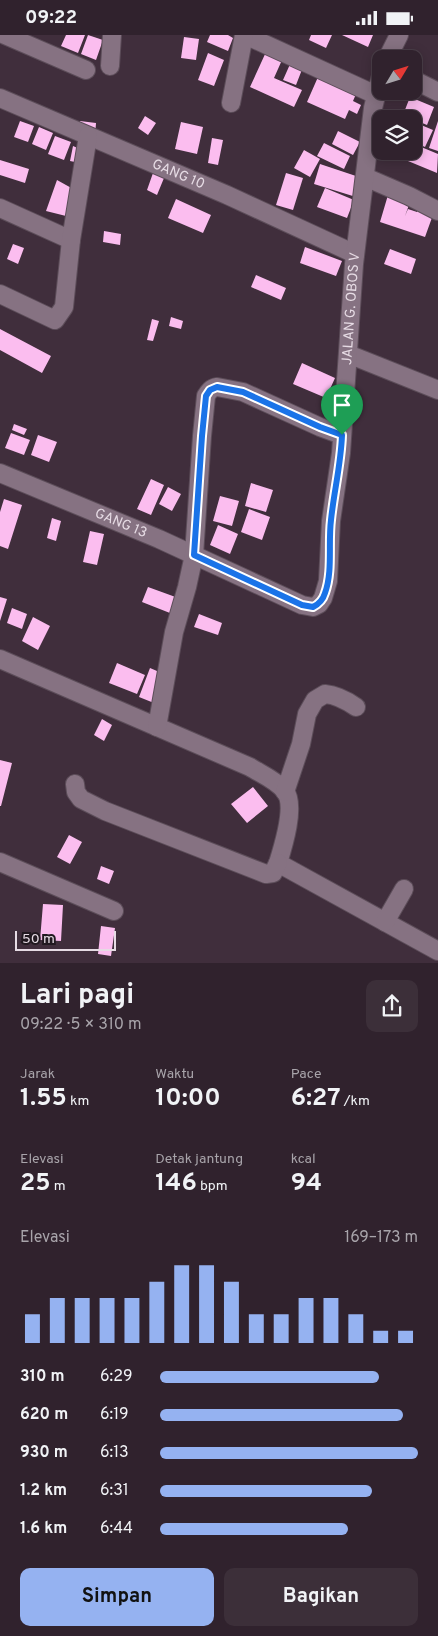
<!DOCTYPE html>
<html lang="id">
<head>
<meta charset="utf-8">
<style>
  body { margin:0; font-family:Overpass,sans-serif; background:#3c2f39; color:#f1f3f6; height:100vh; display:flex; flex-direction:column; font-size:19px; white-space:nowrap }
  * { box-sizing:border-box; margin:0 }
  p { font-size:16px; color:#a8a4aa }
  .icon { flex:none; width:28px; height:28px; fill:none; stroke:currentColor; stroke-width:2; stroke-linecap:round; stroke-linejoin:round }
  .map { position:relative; height:928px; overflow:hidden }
  .sheet { display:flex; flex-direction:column; background:#30222d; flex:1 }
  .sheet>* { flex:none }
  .needle { width:32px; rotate:52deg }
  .controls { position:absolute; left:372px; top:15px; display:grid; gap:10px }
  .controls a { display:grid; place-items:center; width:50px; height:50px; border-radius:10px; background:#30222d; box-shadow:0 2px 12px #0003,0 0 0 1px #4b3f49; font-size:25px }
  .scale { position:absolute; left:15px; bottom:12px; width:101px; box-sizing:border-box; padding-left:5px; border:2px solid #e6dbe4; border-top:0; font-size:14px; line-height:18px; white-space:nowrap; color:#e6dbe4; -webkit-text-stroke:4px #211920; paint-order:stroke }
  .pin { position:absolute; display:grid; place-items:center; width:42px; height:42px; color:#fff; margin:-51px -21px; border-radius:50% 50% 50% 0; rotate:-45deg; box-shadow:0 0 5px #0007 }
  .pin .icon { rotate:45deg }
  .round { display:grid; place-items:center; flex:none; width:52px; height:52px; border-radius:10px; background:#3c2f39 }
  .summary { display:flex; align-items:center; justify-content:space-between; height:85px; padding:0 20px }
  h1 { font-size:28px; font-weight:700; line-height:38px }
  .metrics { display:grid; grid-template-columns:repeat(3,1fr); gap:8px; height:85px; padding:5px 20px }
  .metrics div { display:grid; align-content:center }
  .metrics b { font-size:25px; font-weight:700 }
  .metrics small { font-size:14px; font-weight:400 }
  .metrics p { font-size:14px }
  .chart { height:140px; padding:10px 20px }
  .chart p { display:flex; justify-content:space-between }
  .chart svg { width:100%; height:90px; margin-top:5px; stroke:#95b2f1; stroke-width:6 }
  .cta { display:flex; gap:10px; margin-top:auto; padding:10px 20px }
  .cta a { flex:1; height:58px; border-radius:10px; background:#95b2f1; color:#111; font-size:20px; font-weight:700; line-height:58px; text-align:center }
  .cta a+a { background:#3c2f39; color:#f1f3f6 }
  ul { padding:0 20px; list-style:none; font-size:16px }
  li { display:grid; grid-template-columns:80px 60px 1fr; align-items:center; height:38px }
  li i { height:12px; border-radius:6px; background:#95b2f1 }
  .status { display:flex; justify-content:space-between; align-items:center; height:35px; padding:0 25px; background:#30222d; direction:ltr }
  .status svg { height:14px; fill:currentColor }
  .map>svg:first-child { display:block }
</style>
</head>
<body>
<div class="status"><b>09:22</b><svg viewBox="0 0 49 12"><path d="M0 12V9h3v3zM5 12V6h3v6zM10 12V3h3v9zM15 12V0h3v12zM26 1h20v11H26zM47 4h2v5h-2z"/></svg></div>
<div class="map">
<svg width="438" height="929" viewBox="0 0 438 929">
  <rect width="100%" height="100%" fill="#402e3c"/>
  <path fill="#fbbdef" d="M66,0H85L78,18L61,11Z
    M88,0L103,5L96,25L81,19Z
    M210,0H228L233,3L228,16L207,7Z
    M311,0H332L326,13L309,5Z
    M342,0H373L368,12Z
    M184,2L199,4L196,25L181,23Z
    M266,17L282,25L274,43L302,55L294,72L250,52Z
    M208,18L224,25L214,51L198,45Z
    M291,27L303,32L296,50L283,45Z
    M318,42L356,59L353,66L361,70L357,79L349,75L345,84L307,67Z
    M410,62L434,72L427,90L403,80Z
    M145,81L156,88L148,100L138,93Z
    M20,86L34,91L28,107L14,102Z
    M80,86L96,88L95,102L78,100Z
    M438,86V116L429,113Z
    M181,87L203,92L197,119L175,114Z
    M414,87L433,95L425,112L414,107Z
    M39,92L53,98L46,115L32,109Z
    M338,96L360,107L353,120L332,109Z
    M55,101L71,107L64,125L48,119Z
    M212,103L223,105L218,130L208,128Z
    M324,108L350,121L344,134L317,121Z
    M414,109L438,119L437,138L408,126L412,116H414Z
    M73,111L82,115L80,128L70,126Z
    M304,115L320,124L310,142L294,133Z
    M0,125L29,134L25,148L0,140Z
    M320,129L362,143L356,162L314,149Z
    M153,138L164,143L157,160L147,155Z
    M286,138L303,143L293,175L276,170Z
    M57,145L75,155L70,182L46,176Z
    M325,153L354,165L347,183L317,172Z
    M388,160L410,167L405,181L408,174L417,177L419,172L434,177L425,202L380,187Z
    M176,164L211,180L203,198L168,183Z
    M104,196L121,199L120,210L103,207Z
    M13,209L24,213L18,229L7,224Z
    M305,212L342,226L336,241L300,228Z
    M390,214L416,224L411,239L384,229Z
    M256,240L286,253L281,265L251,252Z
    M171,282L183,286L181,294L169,291Z
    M152,284L159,286L153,306L147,305Z
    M0,294L51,321L42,338L0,315Z
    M302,328L335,343L326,363L293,349Z
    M14,389L27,394L24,400L12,395Z
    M11,398L30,405L24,420L5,413Z
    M38,400L57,407L49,427L31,420Z
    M151,444L164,450L151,480L137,474Z
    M251,448L273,455L266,477L245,471Z
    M168,452L181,459L172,476L159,469Z
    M220,461L239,466L232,491L213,486Z
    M4,464L22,470L8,514L0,511V477Z
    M249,474L270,482L262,505L241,497Z
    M52,483L61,486L56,506L47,503Z
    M218,490L238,499L230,519L210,510Z
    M90,496L104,499L97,530L83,527Z
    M148,552L181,564L175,580L142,567Z
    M0,562L7,564L0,586Z
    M12,573L27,579L22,594L7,588Z
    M199,579L222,588L218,600L194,592Z
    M33,582L50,591L38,615L22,606Z
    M117,628L145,640L137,659L109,648Z
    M150,633L164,639L154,668L139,662Z
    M102,684L112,690L104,706L94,700Z
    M0,725L12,728L1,771H0Z
    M253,752L268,771L247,788L231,769Z
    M69,800L82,807L70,829L57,822Z
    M101,831L114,836L109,849L97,844Z
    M43,869L63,870L61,906L40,905Z
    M101,891L115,893L111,921L98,919Z"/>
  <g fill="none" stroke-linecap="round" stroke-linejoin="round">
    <defs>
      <g id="minor">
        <path d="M5,0L86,35"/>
        <path d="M245,0L376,60"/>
        <path d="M387,24L399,0"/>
        <path d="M110,31L112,0"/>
        <path d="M414,45L438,57"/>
        <path id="s1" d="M0,63L227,160L355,219"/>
        <path d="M231,68L244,0"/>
        <path d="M365,142L409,161L438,176"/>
        <path d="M0,173L71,205"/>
        <path d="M0,259L55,285L64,272L71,205L88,101"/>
        <path d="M348,319L438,355"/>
        <path id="s2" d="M0,438L159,504L302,570L313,572L319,569L323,563L328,546L331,486L341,418L354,229L373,73L381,41"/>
        <path d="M0,624L250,732C261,739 276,745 285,756C296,770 283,812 278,828L438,916"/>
        <path d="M157,692L174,597L187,552L194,520L202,401L206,361C209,356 211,353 217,352L243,357L320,392L342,400"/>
        <path d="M75,749L76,757L81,764L105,776L266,839L273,838L278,828"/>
        <path d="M285,757L301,709L307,679L315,665L325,659C336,660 346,665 356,672"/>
        <path d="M0,827L114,876"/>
        <path d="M385,887L404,854"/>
      </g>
    </defs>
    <use href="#minor" stroke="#5c4d59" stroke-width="20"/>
    <use href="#minor" stroke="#867282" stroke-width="18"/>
  </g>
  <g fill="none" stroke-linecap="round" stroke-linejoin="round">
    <defs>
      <path id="route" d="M217,352L243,357L320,392L342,400C341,429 334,456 331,485C328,509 333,536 325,558C323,565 319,569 313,572L302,570L194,520L202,401L206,361L210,355Z"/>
    </defs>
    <use href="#route" stroke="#fff" stroke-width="10"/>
    <use href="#route" stroke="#1a73e8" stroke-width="6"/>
  </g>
  <g text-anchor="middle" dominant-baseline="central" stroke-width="5" stroke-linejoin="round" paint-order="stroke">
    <g font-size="14" fill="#e6dbe4" stroke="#211920">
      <text stroke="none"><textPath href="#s1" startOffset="194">GANG 10</textPath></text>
      <text stroke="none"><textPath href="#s2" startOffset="646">JALAN G. OBOS V</textPath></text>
      <text stroke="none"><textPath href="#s2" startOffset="131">GANG 13</textPath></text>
    </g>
  </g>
</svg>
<div class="controls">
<a><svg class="needle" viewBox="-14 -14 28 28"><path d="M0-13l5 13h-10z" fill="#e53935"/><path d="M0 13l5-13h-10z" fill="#a8a4aa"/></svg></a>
<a><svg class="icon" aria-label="layers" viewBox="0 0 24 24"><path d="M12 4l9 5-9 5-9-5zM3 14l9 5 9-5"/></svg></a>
</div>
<div class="scale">50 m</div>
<div class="pin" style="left:342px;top:400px;background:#1e9e55"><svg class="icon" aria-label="arrive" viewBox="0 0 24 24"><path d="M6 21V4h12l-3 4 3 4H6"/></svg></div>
</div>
<section class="sheet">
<div class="summary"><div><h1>Lari pagi</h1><p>09:22 · 5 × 310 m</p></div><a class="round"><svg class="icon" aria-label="share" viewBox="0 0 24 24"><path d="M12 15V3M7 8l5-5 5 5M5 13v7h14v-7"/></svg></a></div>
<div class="metrics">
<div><p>Jarak</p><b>1.55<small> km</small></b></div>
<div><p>Waktu</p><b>10:00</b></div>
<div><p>Pace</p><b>6:27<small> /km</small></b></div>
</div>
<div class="metrics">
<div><p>Elevasi</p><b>25<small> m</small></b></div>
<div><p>Detak jantung</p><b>146<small> bpm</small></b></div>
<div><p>kcal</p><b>94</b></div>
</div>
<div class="chart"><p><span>Elevasi</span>169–173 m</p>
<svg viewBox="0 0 160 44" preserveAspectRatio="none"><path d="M5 44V30M15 44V22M25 44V22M35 44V22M45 44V22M55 44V14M65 44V6M75 44V6M85 44V14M95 44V30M105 44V30M115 44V22M125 44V22M135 44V30M145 44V38M155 44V38"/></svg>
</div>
<ul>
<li><b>310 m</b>6:29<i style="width:85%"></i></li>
<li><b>620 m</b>6:19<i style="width:94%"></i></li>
<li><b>930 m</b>6:13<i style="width:100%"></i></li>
<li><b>1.2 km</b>6:31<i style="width:82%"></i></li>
<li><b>1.6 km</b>6:44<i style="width:73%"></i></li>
</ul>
<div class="cta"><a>Simpan</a><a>Bagikan</a></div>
</section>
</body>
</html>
